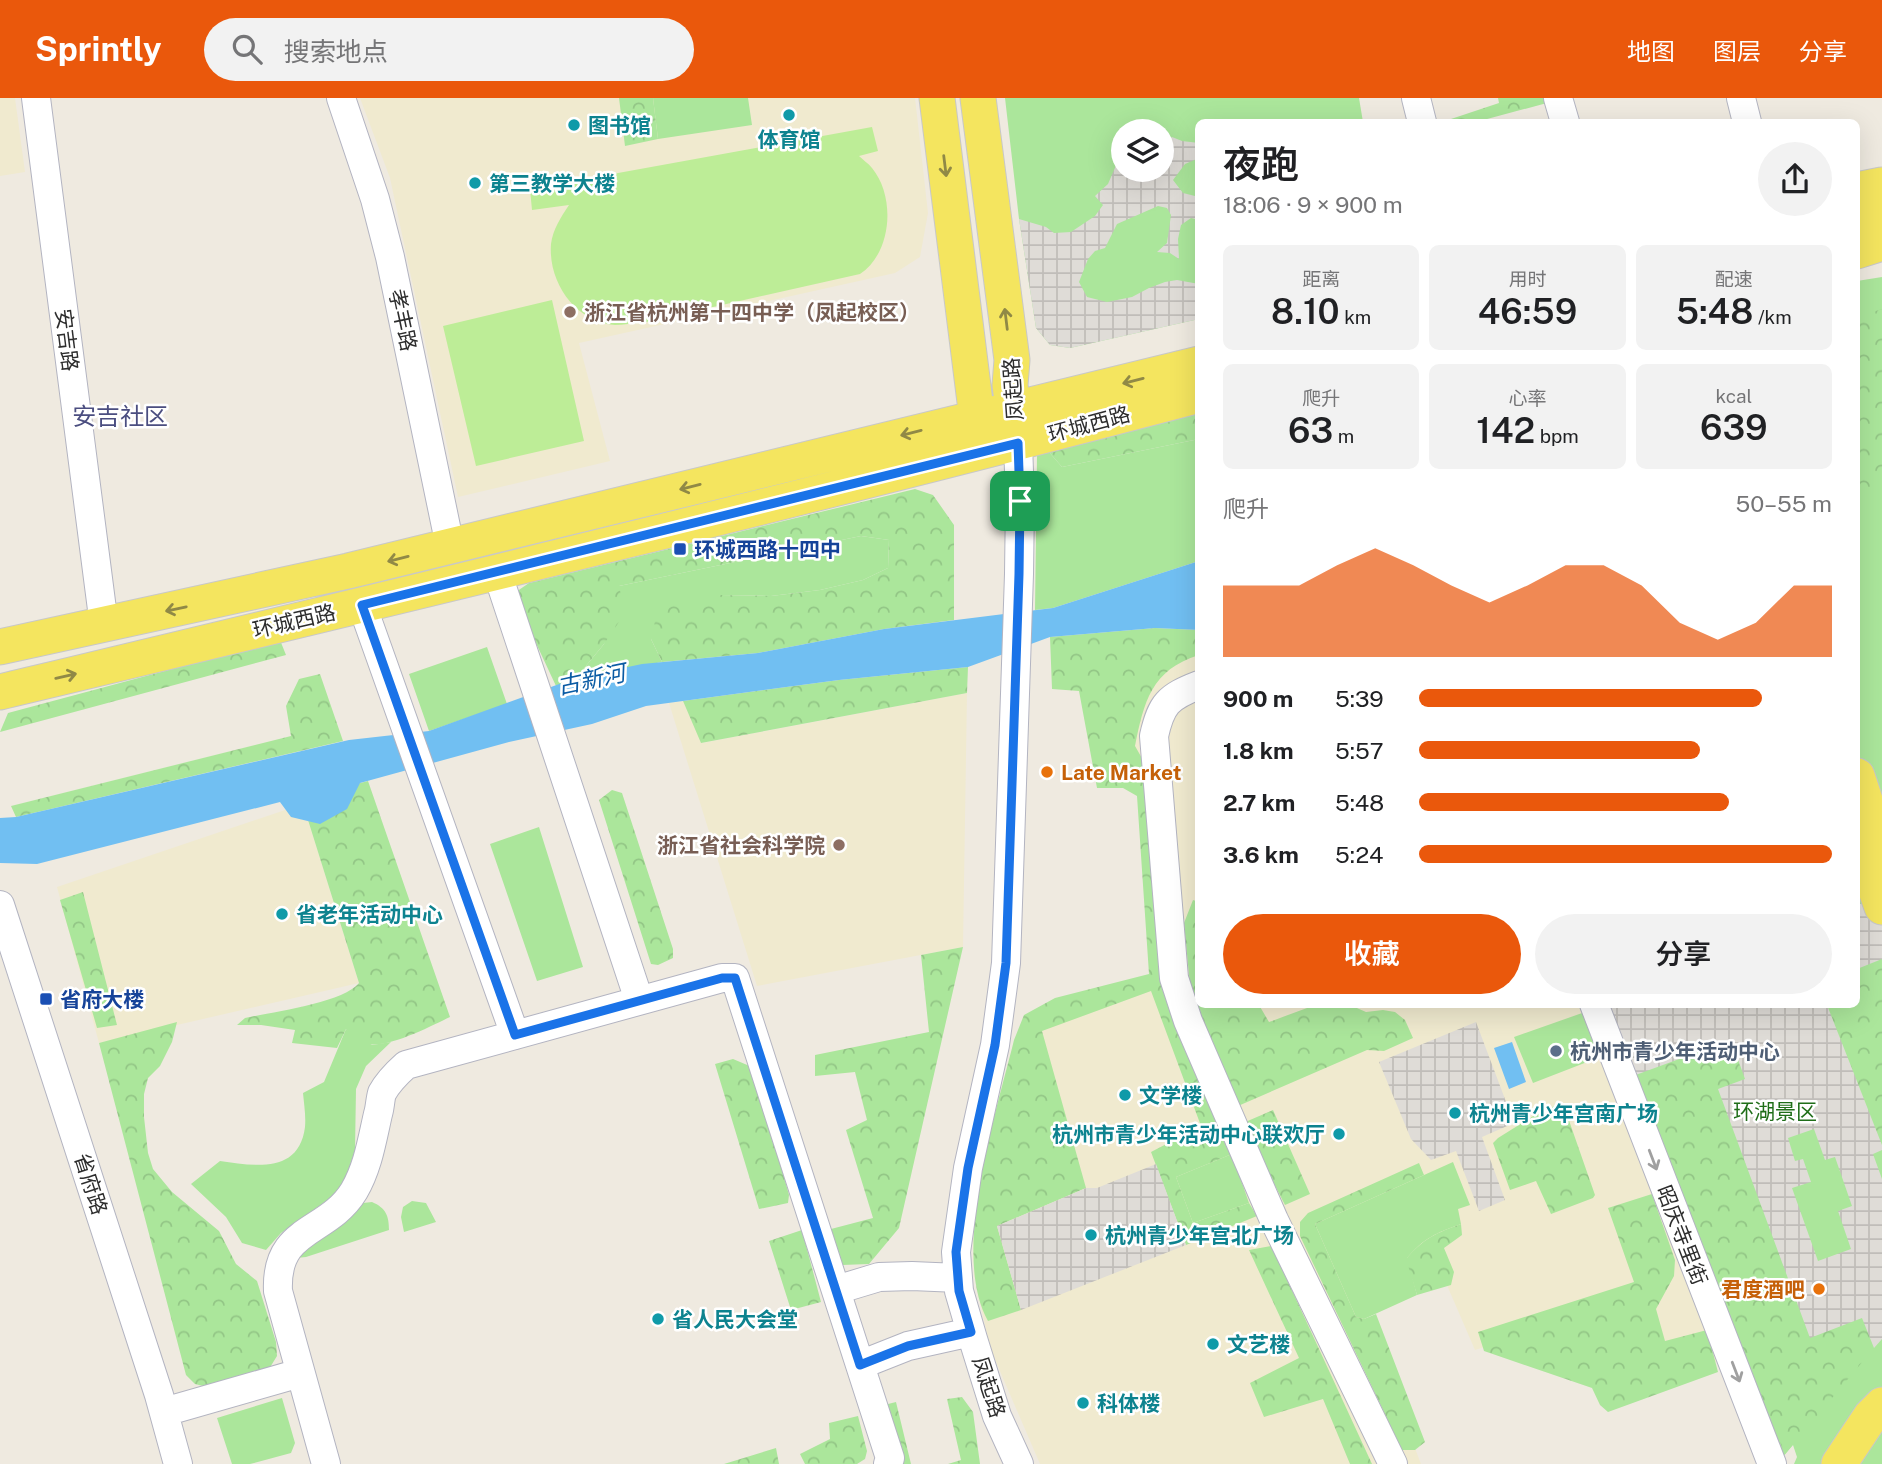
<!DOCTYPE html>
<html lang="zh">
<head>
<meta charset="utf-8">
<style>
  body { margin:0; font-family:"Public Sans","Noto Sans SC",sans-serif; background:#f2f2f2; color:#202124; height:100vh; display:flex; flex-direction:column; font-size:26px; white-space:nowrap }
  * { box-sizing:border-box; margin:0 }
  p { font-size:23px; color:#757577 }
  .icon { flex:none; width:38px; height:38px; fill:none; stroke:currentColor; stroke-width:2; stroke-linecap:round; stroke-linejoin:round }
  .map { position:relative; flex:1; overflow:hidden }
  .details { position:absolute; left:1195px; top:21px; width:665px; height:889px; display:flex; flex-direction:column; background:#fff; border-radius:10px; box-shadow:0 7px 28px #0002 }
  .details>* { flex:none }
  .tools { position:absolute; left:1111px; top:21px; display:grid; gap:14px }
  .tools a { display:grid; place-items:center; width:63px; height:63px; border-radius:50%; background:#fff; box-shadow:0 7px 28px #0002; font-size:35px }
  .pin { position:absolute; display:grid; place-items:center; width:60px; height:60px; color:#fff; margin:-30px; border-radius:14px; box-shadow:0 4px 10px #0006 }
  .round { display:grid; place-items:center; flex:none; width:74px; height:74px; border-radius:37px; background:#f2f2f2 }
  .overview { display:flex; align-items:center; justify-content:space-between; height:119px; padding:0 28px }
  h1 { font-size:38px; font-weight:600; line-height:52px }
  .stats { display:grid; grid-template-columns:repeat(3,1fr); gap:10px; height:119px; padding:7px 28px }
  .stats div { display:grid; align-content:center; border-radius:10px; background:#f2f2f2; text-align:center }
  .stats b { font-size:35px; font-weight:600 }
  .stats small { font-size:19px; font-weight:400 }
  .stats p { font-size:19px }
  .chart { height:196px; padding:14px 28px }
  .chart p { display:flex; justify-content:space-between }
  .chart svg { width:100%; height:126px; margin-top:7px; fill:#ea580c; opacity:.7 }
  .button { display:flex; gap:14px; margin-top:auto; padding:14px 28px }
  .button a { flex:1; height:80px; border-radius:42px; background:#ea580c; color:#fff; font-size:28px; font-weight:600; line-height:80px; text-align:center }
  .button a+a { background:#f2f2f2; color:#202124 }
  ul { padding:0 28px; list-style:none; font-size:23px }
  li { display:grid; grid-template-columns:112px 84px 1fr; align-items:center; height:52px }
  li i { height:18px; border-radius:9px; background:#ea580c }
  header { display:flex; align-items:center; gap:42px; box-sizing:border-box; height:98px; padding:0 35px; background:#ea580c; color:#fff }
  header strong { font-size:33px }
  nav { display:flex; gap:38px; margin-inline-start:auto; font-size:24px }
  .search { width:490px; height:63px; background:#f2f2f2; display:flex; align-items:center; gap:18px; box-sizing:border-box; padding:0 24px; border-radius:38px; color:#757577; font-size:26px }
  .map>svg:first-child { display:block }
</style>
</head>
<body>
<header>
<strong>Sprintly</strong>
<div class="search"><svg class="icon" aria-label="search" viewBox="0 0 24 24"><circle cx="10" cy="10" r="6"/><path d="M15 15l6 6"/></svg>搜索地点</div>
<nav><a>地图</a><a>图层</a><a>分享</a></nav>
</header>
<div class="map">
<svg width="1882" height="1366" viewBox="0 0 1882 1366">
  <defs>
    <pattern id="forest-crowns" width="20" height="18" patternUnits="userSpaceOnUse" patternTransform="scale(1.75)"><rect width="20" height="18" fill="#abe69b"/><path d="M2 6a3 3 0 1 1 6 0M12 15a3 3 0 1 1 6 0" fill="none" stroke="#93c686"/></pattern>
    <pattern id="plaza-grid" width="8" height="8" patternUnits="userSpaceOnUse" patternTransform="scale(1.75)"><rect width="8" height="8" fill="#dfdcd7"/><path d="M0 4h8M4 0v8" fill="none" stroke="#c0bdb9"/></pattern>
  </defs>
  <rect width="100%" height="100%" fill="#efeae0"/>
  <path fill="#f0eacf" d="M0,0H15L25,74L0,78Z
    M360,0H915L928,115L920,159L895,175L579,245L610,363L458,399L390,80Z
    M1199,499V906L1584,907L1722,1262L1619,1294L1491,1247L1475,1252L1443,1178L1362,1211L1421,1366H1040L990,1250L974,1176L973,1143L1028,924L1157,879L1138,681L1126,634Z
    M967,595L963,849L757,888L669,605L683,603L702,645Z
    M303,706L359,885L99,945L57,789Z"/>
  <path fill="#abe69b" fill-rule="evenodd" d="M653,0H748L752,27L658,41Z
    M1005,0H1359L1363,24H1199V221L1070,250L1050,247L1036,230L1019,121ZM1124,33H1162V72H1124Z
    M1882,179V1366H1794L1797,1359L1793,1347L1777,1366L1594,907L1857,906V183Z
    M1199,341V463L1053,510L1035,512L1037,357L1049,354L1062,369Z
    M861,438L889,442L888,470L863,482L820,492L771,498L721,497L651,541L662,564L576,580L604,546L619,488Z
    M487,549L507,606L429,633L409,576Z
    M539,729L583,869L537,883L490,746Z
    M1585,914L1600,959L1533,985L1514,939Z
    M346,931L372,947L391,944L366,968L356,991L355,1052L344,1086L329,1101L281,1135L266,1152L242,1145L226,1119L191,1086L220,1063C255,1068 299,1076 305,1029C306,1018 304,1006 303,995L324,984Z
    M1232,1056L1249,1105L1193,1125L1176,1079Z
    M1453,1064L1470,1107L1458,1111L1461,1126C1436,1135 1424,1140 1407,1160L1417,1197L1364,1221L1356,1219L1315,1126Z
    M412,1103L426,1105L436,1124L404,1134L401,1119L403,1109Z
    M372,1104C386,1110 389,1118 389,1132L306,1159L296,1160L355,1109L363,1105Z
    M282,1300L295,1345L291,1355L250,1366H232L217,1320Z"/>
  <path fill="url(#forest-crowns)" d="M619,0H653L658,41L625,48Z
    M1498,0H1546L1547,5L1476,24H1442L1499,5Z
    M1882,211V391L1869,396L1857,393V219Z
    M1199,313V341L1062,369L1049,354Z
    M915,391L933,397L954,427V522L884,531L758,555L662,564L651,541L658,510L721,497L771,498L820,492L863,482L888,470L889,442L861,438L619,488L625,515L604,546L576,580L556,588L513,496L529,485Z
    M1155,530L1199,532V557C1151,572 1144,604 1135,648L1143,662L1164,885L1232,1056L1176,1079L1193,1125L1249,1105L1257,1118L1186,1147L1151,1054L1201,1028L1151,893L1042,933L1086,1090L997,1128L1021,1212L988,1223C950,1155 996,1016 1014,942L1024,917L1055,900L1149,876L1137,698L1123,690H1097L1079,593L1052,591L1050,539Z
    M280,542L286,557L0,634L8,615Z
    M968,569L967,595L701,645L683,603L839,582Z
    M320,576L343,643L16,719L11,708L291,638L286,608L299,581Z
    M368,683L450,919C431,928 384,953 364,945C357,943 351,936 346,931L337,950L292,945L295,932L261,927H237L245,920C272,914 343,905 359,885L303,706L307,699Z
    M612,692L622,695L673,851V860L658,867L651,866L599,702Z
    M83,794L117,927L97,930L60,802Z
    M1193,802L1199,804V906L1259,907L1269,924L1307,910L1310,907H1350L1366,914L1383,912L1395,914L1405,922L1413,940L1384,953L1367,952L1238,1008L1191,897L1184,825Z
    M963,849L899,1130L869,1166L842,1167L831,1131L873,1120L846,1032L867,1022L855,974L815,978V957L929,934L921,857Z
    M1882,861V1047L1827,907L1857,906V871Z
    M177,924L172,944L160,968L148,980L144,996V1019L148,1055L153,1071L172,1094L219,1133L236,1166L257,1183L276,1244L277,1258L269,1271L203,1288L195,1286L186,1277L99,945Z
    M1730,942L1745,981L1718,991L1810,1239L1863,1220L1874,1250L1785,1356L1632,978Z
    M733,961L752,969L756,977L789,1097L788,1105L759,1111L715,966Z
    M1558,1007L1565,1011L1595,1097L1593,1100L1551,1116L1536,1083L1510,1092L1493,1045L1498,1040L1543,1012Z
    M1273,1012L1310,1096L1285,1107L1243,1025Z
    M1419,1065L1424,1077L1315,1126L1356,1219L1364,1221L1376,1216L1425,1344L1415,1352H1402L1300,1138V1124L1308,1115Z
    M1652,1096L1675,1162L1674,1178L1656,1211L1665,1243L1707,1232L1718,1274L1608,1314L1600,1307L1592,1290L1484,1253L1478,1234L1634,1184L1608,1110Z
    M1461,1126L1462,1137L1444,1150L1454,1174L1451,1187L1417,1197L1406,1161C1424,1140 1436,1135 1461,1126Z
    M802,1132L821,1204L791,1212L769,1143Z
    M1271,1148L1284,1175L1372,1366H1350L1323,1301L1264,1319L1250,1285L1299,1260L1249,1152Z
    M962,1299L973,1314L980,1366H948L961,1362L947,1301Z
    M896,1304L911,1366H892L880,1308Z
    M858,1318L867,1353L865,1361L857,1366H805L800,1356L830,1341L829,1325Z
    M776,1350L779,1366H724Z"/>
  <path fill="#bded97" d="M872,29L878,53L859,58C863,62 868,65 872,70C896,99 892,155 860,176L642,225C633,225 623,227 615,227C575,224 548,184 551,146C553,131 561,119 569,107L532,112L530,91Z
    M552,202L584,343L476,368L443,228Z"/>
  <path fill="url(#plaza-grid)" fill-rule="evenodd" d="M1172,39L1182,43L1199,45V60L1185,66L1173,82L1183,95L1199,99V122L1191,120L1181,127L1178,141L1179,161L1170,155L1157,154L1167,145L1171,117L1167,110L1158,108L1117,126L1105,150L1095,153L1088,161L1079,184L1087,199L1107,204L1132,199L1149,190L1165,184L1177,182L1199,186V221L1070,250L1050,247L1036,230L1019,121L1046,129L1054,135L1071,134L1095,118L1103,107L1095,98L1108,86L1117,65L1119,52L1123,53L1124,72H1162V46Z
    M1878,799L1882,809V861L1857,871V807Z
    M1594,907H1827L1882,1047V1052L1873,1056L1882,1081V1241L1874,1250L1862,1220L1810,1240L1718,991L1745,981L1731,942L1622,982ZM1814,1031L1825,1062L1835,1059L1852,1108L1838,1113L1851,1151L1818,1163L1792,1090L1811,1084L1803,1061L1795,1063L1788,1040Z
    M1476,924L1514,1025L1482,1039L1505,1102L1479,1113L1456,1053L1431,1062L1411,1041L1379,964Z
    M1156,1066L1186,1147L1021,1212L997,1128L1086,1090H1097Z"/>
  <path fill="#71bff2" d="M1199,463V532L1155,530L1050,539L968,569L839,582L646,608L592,626L509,644L360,685L347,711L320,726L291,719L280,704L37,766L0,765V720L16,719L349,642L429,633L576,580L642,566L758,555L884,531L1053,510Z
    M1512,944L1526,984L1509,991L1494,950Z"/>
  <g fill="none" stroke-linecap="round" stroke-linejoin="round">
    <defs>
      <path id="minor" d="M36,0L104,527
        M341,0L375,101L390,159L450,448
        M1416,0L1422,24
        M1558,0L1565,24
        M1741,0L1747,24
        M1018,345L1020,403L1019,476L1006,865L995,947L968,1070L956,1154L959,1193L973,1241L997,1318L1019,1366
        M497,474L639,902
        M362,507L515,937
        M1199,587C1168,599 1161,606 1154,638L1174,880L1188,923L1274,1122L1393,1366
        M0,807L159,1297L178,1366
        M1594,906L1772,1366
        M836,1192L879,1179L912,1178L958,1180
        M860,1267L908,1248L971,1234
        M164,1314L300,1275
        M326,1366L278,1193C275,1128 327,1137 354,1093C368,1069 372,1042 378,1016C380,1010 380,1002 382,995C388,984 397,975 406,967L722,880H735L890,1360L888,1366"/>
      <path id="major" d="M937,0L977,320
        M978,0L1012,262L1010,287L1016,334
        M1857,92L1882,87
        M1857,122L1882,114
        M1857,153L1882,145
        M0,549L348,473L1199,266
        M0,594C400,498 801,402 1199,297
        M1857,678L1882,754
        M1857,740L1882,809
        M1839,1366L1871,1318L1882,1307"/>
    </defs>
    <use href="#minor" stroke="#b3b4c1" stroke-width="30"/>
    <use href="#major" stroke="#c8c8c8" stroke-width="37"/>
    <use href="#minor" stroke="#fff" stroke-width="28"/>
    <use href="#major" stroke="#f4e55f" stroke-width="35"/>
  </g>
  <defs><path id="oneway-shaft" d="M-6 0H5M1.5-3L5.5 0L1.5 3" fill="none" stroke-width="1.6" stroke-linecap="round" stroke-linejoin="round" transform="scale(1.75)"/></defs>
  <g stroke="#908946">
    <use href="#oneway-shaft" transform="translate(945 68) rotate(83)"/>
    <use href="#oneway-shaft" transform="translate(1006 221) rotate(-97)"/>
    <use href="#oneway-shaft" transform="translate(1133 283) rotate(166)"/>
    <use href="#oneway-shaft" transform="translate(911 335) rotate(166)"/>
    <use href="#oneway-shaft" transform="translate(690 389) rotate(166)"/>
    <use href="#oneway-shaft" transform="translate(398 461) rotate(166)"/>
    <use href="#oneway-shaft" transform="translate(176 511) rotate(168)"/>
    <use href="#oneway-shaft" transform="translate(66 578) rotate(-13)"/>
  </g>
  <g stroke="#a0a0a0">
    <use href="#oneway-shaft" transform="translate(1653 1062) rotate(69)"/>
    <use href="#oneway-shaft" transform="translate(1736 1274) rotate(69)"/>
  </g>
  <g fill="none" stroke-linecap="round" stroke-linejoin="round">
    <defs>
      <path id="route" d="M1018,345L1020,403L1019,476L1006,865L995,947L968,1070L956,1154L959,1193L971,1234L908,1248L860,1267L735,880H722L515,937L362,507Z"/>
    </defs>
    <use href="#route" stroke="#fff" stroke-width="14"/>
    <use href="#route" stroke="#1a73e8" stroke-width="9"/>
  </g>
  <g fill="#0f9aa8" stroke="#fff" stroke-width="2.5">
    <circle cx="789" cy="17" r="7"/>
    <circle cx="574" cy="27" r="7"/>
    <circle cx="475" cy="85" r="7"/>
    <circle cx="282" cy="816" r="7"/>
    <circle cx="1125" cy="997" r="7"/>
    <circle cx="1455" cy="1015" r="7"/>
    <circle cx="1339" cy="1036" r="7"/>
    <circle cx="1091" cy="1137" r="7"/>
    <circle cx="658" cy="1221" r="7"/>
    <circle cx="1213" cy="1246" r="7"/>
    <circle cx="1083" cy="1305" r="7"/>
  </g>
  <g fill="#8d6e63" stroke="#fff" stroke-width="2.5">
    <circle cx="570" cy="214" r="7"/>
    <circle cx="839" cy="747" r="7"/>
  </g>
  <g fill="#1a4fb4" stroke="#fff" stroke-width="2.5">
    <rect x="673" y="444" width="14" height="14" rx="3.5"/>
    <rect x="39" y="894" width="14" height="14" rx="3.5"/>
  </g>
  <g fill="#e8710a" stroke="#fff" stroke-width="2.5">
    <circle cx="1047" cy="674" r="7"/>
    <circle cx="1819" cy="1191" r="7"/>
  </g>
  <circle fill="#5c6f8a" stroke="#fff" stroke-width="2.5" cx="1556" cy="953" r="7"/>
  <g text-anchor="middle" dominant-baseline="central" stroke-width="5" stroke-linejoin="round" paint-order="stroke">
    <g font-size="21" font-weight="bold" fill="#0d838f" stroke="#fff" text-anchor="start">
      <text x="588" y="27">图书馆</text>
      <text x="789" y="41" text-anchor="middle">体育馆</text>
      <text x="489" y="85">第三教学大楼</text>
      <text x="296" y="816">省老年活动中心</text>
      <text x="1139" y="997">文学楼</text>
      <text x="1469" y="1015">杭州青少年宫南广场</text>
      <text x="1325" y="1036" text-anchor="end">杭州市青少年活动中心联欢厅</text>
      <text x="1105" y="1137">杭州青少年宫北广场</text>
      <text x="672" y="1221">省人民大会堂</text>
      <text x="1227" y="1246">文艺楼</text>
      <text x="1097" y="1305">科体楼</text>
    </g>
    <g font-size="21" font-weight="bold" fill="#785e54" stroke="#fff" text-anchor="start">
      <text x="584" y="214">浙江省杭州第十四中学（凤起校区）</text>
      <text x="825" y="747" text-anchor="end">浙江省社会科学院</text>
    </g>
    <g font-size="21" fill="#2d2d2d" stroke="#fff">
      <text transform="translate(403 222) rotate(78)">孝丰路</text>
      <text transform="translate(67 242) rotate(83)">安吉路</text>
      <text transform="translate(1013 291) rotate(-94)">凤起路</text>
      <text transform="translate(1089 326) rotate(-15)">环城西路</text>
      <text transform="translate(294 523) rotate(-13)">环城西路</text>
      <text transform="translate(91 1086) rotate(72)">省府路</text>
      <text transform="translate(1682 1137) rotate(69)">昭庆寺里街</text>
      <text transform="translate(989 1289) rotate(72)">凤起路</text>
    </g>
    <g font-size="21" font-weight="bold" fill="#164399" stroke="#fff" text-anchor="start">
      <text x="694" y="451">环城西路十四中</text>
      <text x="60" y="901">省府大楼</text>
    </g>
    <g font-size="21" font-weight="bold" fill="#c56008" stroke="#fff" text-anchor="start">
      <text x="1061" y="674">Late Market</text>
      <text x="1805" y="1191" text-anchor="end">君度酒吧</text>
    </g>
    <g font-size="21" font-weight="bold" fill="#4e5e75" stroke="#fff" text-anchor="start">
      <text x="1570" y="953">杭州市青少年活动中心</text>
    </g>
    <g font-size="21" fill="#206e19" stroke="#fff">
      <text x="1775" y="1013">环湖景区</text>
    </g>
    <g font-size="23" font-style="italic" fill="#0a5ba4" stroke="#fff">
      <text transform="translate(591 581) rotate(-12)">古新河</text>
    </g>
    <g font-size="24" fill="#4b4e80" stroke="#fff">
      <text x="120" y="318">安吉社区</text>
    </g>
  </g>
</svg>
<div class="tools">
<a><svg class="icon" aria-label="layers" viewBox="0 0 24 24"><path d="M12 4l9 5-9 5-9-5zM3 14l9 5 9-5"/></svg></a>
</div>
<div class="pin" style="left:1020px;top:403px;background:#1e9e55"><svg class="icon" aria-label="arrive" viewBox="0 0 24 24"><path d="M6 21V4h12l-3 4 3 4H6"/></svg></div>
<section class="details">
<div class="overview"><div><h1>夜跑</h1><p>18:06 · 9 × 900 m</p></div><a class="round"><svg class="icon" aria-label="share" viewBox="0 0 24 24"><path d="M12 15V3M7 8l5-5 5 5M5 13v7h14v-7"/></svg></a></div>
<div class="stats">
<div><p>距离</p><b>8.10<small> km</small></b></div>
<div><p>用时</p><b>46:59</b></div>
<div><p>配速</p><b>5:48<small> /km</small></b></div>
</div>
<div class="stats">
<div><p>爬升</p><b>63<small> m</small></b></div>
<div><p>心率</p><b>142<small> bpm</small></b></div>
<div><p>kcal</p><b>639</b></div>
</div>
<div class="chart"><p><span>爬升</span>50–55 m</p>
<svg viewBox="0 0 160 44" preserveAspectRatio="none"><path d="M0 44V19L10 19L20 19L30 12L40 6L50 12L60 19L70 25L80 19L90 12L100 12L110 19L120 32L130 38L140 32L150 19L160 19V44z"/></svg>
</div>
<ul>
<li><b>900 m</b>5:39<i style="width:83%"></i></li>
<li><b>1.8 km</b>5:57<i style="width:68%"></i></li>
<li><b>2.7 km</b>5:48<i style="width:75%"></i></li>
<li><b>3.6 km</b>5:24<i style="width:100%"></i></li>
</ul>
<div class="button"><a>收藏</a><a>分享</a></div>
</section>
</div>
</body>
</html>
